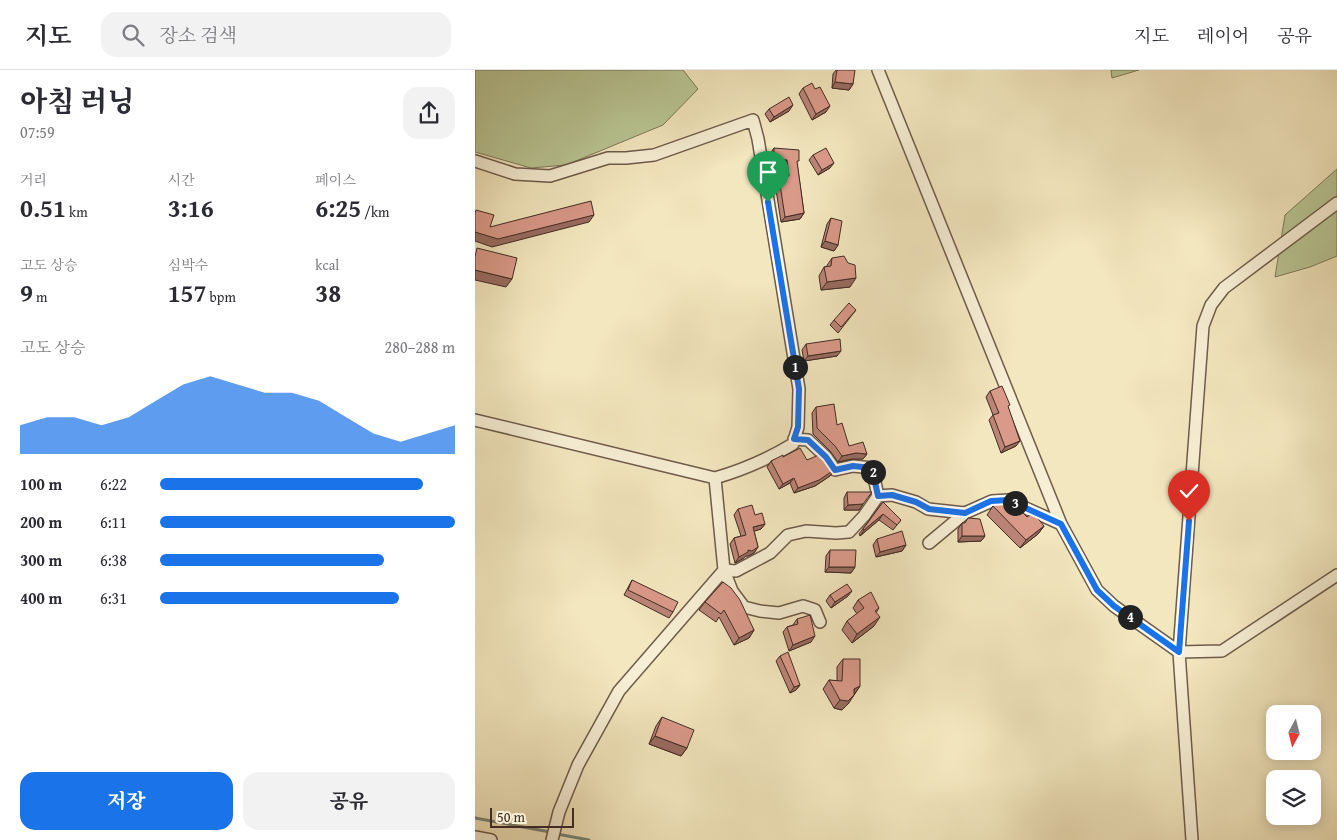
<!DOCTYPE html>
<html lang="ko">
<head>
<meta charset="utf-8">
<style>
  body { margin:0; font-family:"Gentium Book Plus","Noto Serif KR",serif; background:#f2f2f3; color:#2b2b33; height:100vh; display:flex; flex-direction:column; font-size:19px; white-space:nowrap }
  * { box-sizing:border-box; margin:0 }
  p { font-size:16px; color:#7c7c81 }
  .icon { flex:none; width:28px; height:28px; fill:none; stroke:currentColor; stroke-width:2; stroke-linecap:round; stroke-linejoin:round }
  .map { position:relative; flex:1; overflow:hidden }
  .details { display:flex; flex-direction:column; background:#fff; width:475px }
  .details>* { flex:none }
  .needle { width:32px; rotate:187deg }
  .fabs { position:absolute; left:791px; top:635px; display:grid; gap:10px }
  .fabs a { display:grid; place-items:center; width:55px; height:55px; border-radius:10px; background:#fff; box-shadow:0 2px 12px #0003; font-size:25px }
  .scale { position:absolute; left:15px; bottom:12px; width:84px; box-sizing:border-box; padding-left:5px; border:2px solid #422c24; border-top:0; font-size:14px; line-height:18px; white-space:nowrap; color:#422c24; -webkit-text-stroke:4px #f7efd5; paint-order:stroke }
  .pin { position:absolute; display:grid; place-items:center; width:42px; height:42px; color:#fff; margin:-51px -21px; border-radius:50% 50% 50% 0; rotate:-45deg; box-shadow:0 0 5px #0007 }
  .pin .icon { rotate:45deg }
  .km { position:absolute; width:25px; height:25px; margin:-12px; border-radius:50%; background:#222; color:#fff; font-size:14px; line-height:25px; text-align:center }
  .round { display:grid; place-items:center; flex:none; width:52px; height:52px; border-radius:15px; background:#f2f2f3 }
  .summary { display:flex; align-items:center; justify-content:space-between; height:85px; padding:0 20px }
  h1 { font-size:28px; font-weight:800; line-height:38px }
  .stats { display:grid; grid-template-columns:repeat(3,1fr); gap:8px; height:85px; padding:5px 20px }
  .stats div { display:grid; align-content:center }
  .stats b { font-size:25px; font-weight:800 }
  .stats small { font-size:14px; font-weight:400 }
  .stats p { font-size:14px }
  .chart { height:140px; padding:10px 20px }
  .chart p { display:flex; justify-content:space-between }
  .chart svg { width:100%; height:90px; margin-top:5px; fill:#1a73e8; opacity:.7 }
  .cta { display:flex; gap:10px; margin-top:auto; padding:10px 20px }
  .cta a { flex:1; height:58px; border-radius:15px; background:#1a73e8; color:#fff; font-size:20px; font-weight:800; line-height:58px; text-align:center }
  .cta a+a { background:#f2f2f3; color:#2b2b33 }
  ul { padding:0 20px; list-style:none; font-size:16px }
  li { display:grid; grid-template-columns:80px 60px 1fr; align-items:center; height:38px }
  li i { height:12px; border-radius:6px; background:#1a73e8 }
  header { display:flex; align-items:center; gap:30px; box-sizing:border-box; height:70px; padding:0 25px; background:#fff; border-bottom:1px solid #e1e1e2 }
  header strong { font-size:24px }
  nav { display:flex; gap:28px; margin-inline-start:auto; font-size:18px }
  .search { width:350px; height:45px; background:#f2f2f3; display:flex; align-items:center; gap:12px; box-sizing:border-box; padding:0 18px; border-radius:15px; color:#7c7c81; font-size:19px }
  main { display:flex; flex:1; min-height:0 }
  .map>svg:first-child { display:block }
</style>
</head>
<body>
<header>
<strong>지도</strong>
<div class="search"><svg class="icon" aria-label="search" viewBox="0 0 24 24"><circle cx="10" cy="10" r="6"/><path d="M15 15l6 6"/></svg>장소 검색</div>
<nav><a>지도</a><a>레이어</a><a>공유</a></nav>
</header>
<main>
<section class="details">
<div class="summary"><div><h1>아침 러닝</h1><p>07:59</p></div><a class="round"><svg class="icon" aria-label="share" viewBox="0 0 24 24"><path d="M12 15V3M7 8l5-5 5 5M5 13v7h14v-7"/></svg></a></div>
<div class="stats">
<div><p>거리</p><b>0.51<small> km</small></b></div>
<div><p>시간</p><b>3:16</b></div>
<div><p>페이스</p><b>6:25<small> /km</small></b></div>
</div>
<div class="stats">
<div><p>고도 상승</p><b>9<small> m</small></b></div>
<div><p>심박수</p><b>157<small> bpm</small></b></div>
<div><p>kcal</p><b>38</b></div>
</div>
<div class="chart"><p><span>고도 상승</span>280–288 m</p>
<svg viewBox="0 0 160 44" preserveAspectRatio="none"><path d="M0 44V30L10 26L20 26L30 30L40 26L50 18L60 10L70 6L80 10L90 14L100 14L110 18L120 26L130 34L140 38L150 34L160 30V44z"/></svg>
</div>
<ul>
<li><b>100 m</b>6:22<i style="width:89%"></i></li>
<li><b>200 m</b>6:11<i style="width:100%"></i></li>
<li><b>300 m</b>6:38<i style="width:76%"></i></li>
<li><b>400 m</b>6:31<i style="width:81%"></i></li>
</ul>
<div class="cta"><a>저장</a><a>공유</a></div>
</section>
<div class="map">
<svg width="862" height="770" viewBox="0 0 862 770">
  <rect width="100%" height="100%" fill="#f3e7bf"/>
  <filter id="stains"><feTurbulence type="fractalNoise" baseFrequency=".004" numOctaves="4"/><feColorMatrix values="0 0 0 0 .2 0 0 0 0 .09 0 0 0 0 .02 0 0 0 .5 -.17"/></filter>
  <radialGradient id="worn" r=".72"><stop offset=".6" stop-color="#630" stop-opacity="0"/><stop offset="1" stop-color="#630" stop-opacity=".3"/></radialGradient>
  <path fill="#b9c694" stroke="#7e795c" d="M0,0H208L223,19L188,55L91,95L56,98L0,82Z
    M636,0H664L637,8Z
    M862,99V186L835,197L800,207L810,145Z"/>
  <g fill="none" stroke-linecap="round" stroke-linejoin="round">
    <path stroke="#778578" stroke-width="3" d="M0,748L75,762
      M82,764L114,770"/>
    <defs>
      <path id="minor" d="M403,0L586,454L622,520L639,536L704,582L747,581L862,505
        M0,91L40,104L75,106L133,88H151L179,85L278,50L283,69L324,319L323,357L318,374C293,389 268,400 240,408L249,500L257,521L269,537L285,541L304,543L328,536L340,540L345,552
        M0,350L240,408
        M319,369L333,370L351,387L360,400L378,396L397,398L403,426
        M454,473L490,443L517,431L533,430L586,454
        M0,767L16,770
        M77,770L84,742L103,695L144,621L249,500L261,501L295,483L313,465L331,461L361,463L374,462L389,446L403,426L417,425L441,432L453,439L490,443
        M717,770L704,582L728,256L736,235L749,218L862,133"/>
    </defs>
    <use href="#minor" stroke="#6e5b4b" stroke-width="14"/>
    <use href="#minor" stroke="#f7efd5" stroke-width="11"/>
  </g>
  <path fill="#bb8477" stroke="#422c24" d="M361,0H378V14L374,20L357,18L358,4Z
    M328,18L351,42L337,50L324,24Z
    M294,39L314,41L295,52L290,44Z
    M299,78L322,93L329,143L325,149L306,152L300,113L304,108L309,107L308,96L295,95V84Z
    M338,85L355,98L343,105L334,90Z
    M356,148L363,175L359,181L346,177L352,154Z
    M357,188L375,217L346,220L344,206L349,197H351Z
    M381,240L363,263L355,255L359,250Z
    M331,274L362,286L329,291L327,280Z
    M515,321L533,337L541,376L526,383L514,350L518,345L511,327Z
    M341,337L362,355L374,376L392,384L388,389H377L363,392L356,382L338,364L337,343Z
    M308,387L332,390L359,400L355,406L340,416L319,423L315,413L304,419L292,397L296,391Z
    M372,422L388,434L384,440H369V428Z
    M408,432L426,450L418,460L404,450L385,466L384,464Z
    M518,436L552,447L569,456L563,464L545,478L512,445Z
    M263,439L280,445L290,454L286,459L279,461L283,477L279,483L273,486H271L269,488L260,493L255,474L259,468L266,466L259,445Z
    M487,453L510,466L506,471L483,472V459Z
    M402,469L431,475L427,481L401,487L398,475Z
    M355,480L380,497L376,503L350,502L351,486Z
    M157,510L198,542L194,548L149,525Z
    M248,512L279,560L274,568L259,575L244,547L241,552L224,540L230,532Z
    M355,525L373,526L356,538L351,531Z
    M383,530L404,538L401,543L399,556L377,573L367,560L372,551L382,544L378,538Z
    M322,549L336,572L314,581L308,562L312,557L318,555Z
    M305,586L325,615L321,620L315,623L301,591Z
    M368,589L385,616L373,634L367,640L359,638L348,619L354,610L362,611V597Z
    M187,647L212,678L206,686L174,674L181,656Z"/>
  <path fill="#996c61" stroke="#422c24" d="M360,12L378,14L374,20L357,18Z
    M318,35L314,41L295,52L299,47Z
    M355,36L351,42L337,50L341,44Z
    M299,89L312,90L308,96L295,95Z
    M359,93L355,98L343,105L347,100Z
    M329,143L325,149L306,152L310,147Z
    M119,145L114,152L17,177L0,171V162Z
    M350,171L363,175L359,181L346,177Z
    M0,200L37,209L31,217L0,210Z
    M381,208L375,217L346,220L352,212Z
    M366,281L362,286L329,291L333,286Z
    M545,371L541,376L526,383L530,377Z
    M381,383L392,384L388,389H377L363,392L367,386Z
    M359,400L355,406L340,416L319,423L323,418Z
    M319,408L315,413L304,419L308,414Z
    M388,434L384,440H369L373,435Z
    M408,444L404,450L385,466L389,460Z
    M290,454L286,459L274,463L278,457Z
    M569,456L563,464L545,478L551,470Z
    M487,466H510L506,471L483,472Z
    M431,475L427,481L401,487L405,482Z
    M283,477L279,483L273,486H271L269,488L260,493L264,487L273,480Z
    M354,497H380L376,503L350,502Z
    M377,521L373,526L356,538L360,532Z
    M405,547L399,556L377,573L382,564Z
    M279,560L274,568L259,575L264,568Z
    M340,566L336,572L314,581L318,575Z
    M325,615L321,620L315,623L319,617Z
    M385,616L379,625V619Z
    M379,625L373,634L367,640L359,638L365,630Z
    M180,666L212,678L206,686L174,674Z"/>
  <path fill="#da9a8a" stroke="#422c24" d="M362,0H380L378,14L360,12Z
    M337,13L340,19L345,17L355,36L341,44L328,18Z
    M314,27L318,35L299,47L294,39Z
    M299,78L324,80V91H322L329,143L310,147L304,108L314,106L312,90L299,89Z
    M351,78L359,93L347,100L338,85Z
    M116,131L119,145L23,169L0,162V143L1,140L19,145L15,157Z
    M356,148L367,151L363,175L350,171Z
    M2,178L42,188L37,209L0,200V187Z
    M369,186L373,193L380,195L381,208L352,212L349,197L356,196L357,188Z
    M374,233L381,240L366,257L359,250Z
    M365,269L366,281L333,286L331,274Z
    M527,316L535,335L533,336L545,371L530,377L518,345L524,343L515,321Z
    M359,334L362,355L367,353L374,376L388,372L392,384L381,383L367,386L360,376L342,358L341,337Z
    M325,378L332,390L346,384L359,400L344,410L323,418L319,408L308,414L296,391L308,385V387Z
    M372,422H397L388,434L373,435Z
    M535,429L552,447L558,442L569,456L551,470L518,436L525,430Z
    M408,432L426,450L422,455L408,444L389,460L388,459Z
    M277,435L280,445L287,443L290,454L278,457L283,477L277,481L273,480V482L264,487L259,468L271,465L263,439Z
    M493,448L505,449L510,466H487V453H490Z
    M427,461L431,475L405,482L402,469Z
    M355,480H381L380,497H354Z
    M157,510L203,532L198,542L153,520Z
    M248,512L256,518L265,530L279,560L264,568L249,540L246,544L230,532Z
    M372,514L377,521L360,532L355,525Z
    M396,522L404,538L400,541L405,547L382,564L372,551L389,538L383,530Z
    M335,545L340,566L318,575L312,557L323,554L322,549Z
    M313,582L325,615L319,617L305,586Z
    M368,589H385V616L379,619V625L373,631L365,630L354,610L367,611Z
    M187,647L219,660L212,678L180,666Z"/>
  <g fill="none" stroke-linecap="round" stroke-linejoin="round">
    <defs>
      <path id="route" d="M293,132L324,319L323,357L319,369L333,370L351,387L360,400L378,396L397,398L403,426L417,425L441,432L454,439L490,443L516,431L533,430L586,454L622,520L639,536L704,582L714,451"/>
    </defs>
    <use href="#route" stroke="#fff" stroke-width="10"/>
    <use href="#route" stroke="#1a73e8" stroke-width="6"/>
  </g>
  <rect width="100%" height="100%" filter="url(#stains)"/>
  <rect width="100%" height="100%" fill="url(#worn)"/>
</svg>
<div class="fabs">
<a><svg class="needle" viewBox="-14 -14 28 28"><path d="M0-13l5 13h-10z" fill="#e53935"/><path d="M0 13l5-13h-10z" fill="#7c7c81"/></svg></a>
<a><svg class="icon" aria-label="layers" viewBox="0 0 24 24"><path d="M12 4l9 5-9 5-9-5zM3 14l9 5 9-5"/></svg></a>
</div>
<div class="scale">50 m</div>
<div class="pin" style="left:293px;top:132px;background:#1e9e55"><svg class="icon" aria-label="arrive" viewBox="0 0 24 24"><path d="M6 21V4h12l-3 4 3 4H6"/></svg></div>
<div class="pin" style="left:714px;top:451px;background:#d93025"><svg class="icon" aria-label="check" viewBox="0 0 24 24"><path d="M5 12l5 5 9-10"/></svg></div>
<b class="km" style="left:320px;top:297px">1</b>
<b class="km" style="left:398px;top:402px">2</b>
<b class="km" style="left:540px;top:433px">3</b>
<b class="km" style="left:655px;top:547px">4</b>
</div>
</main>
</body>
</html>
